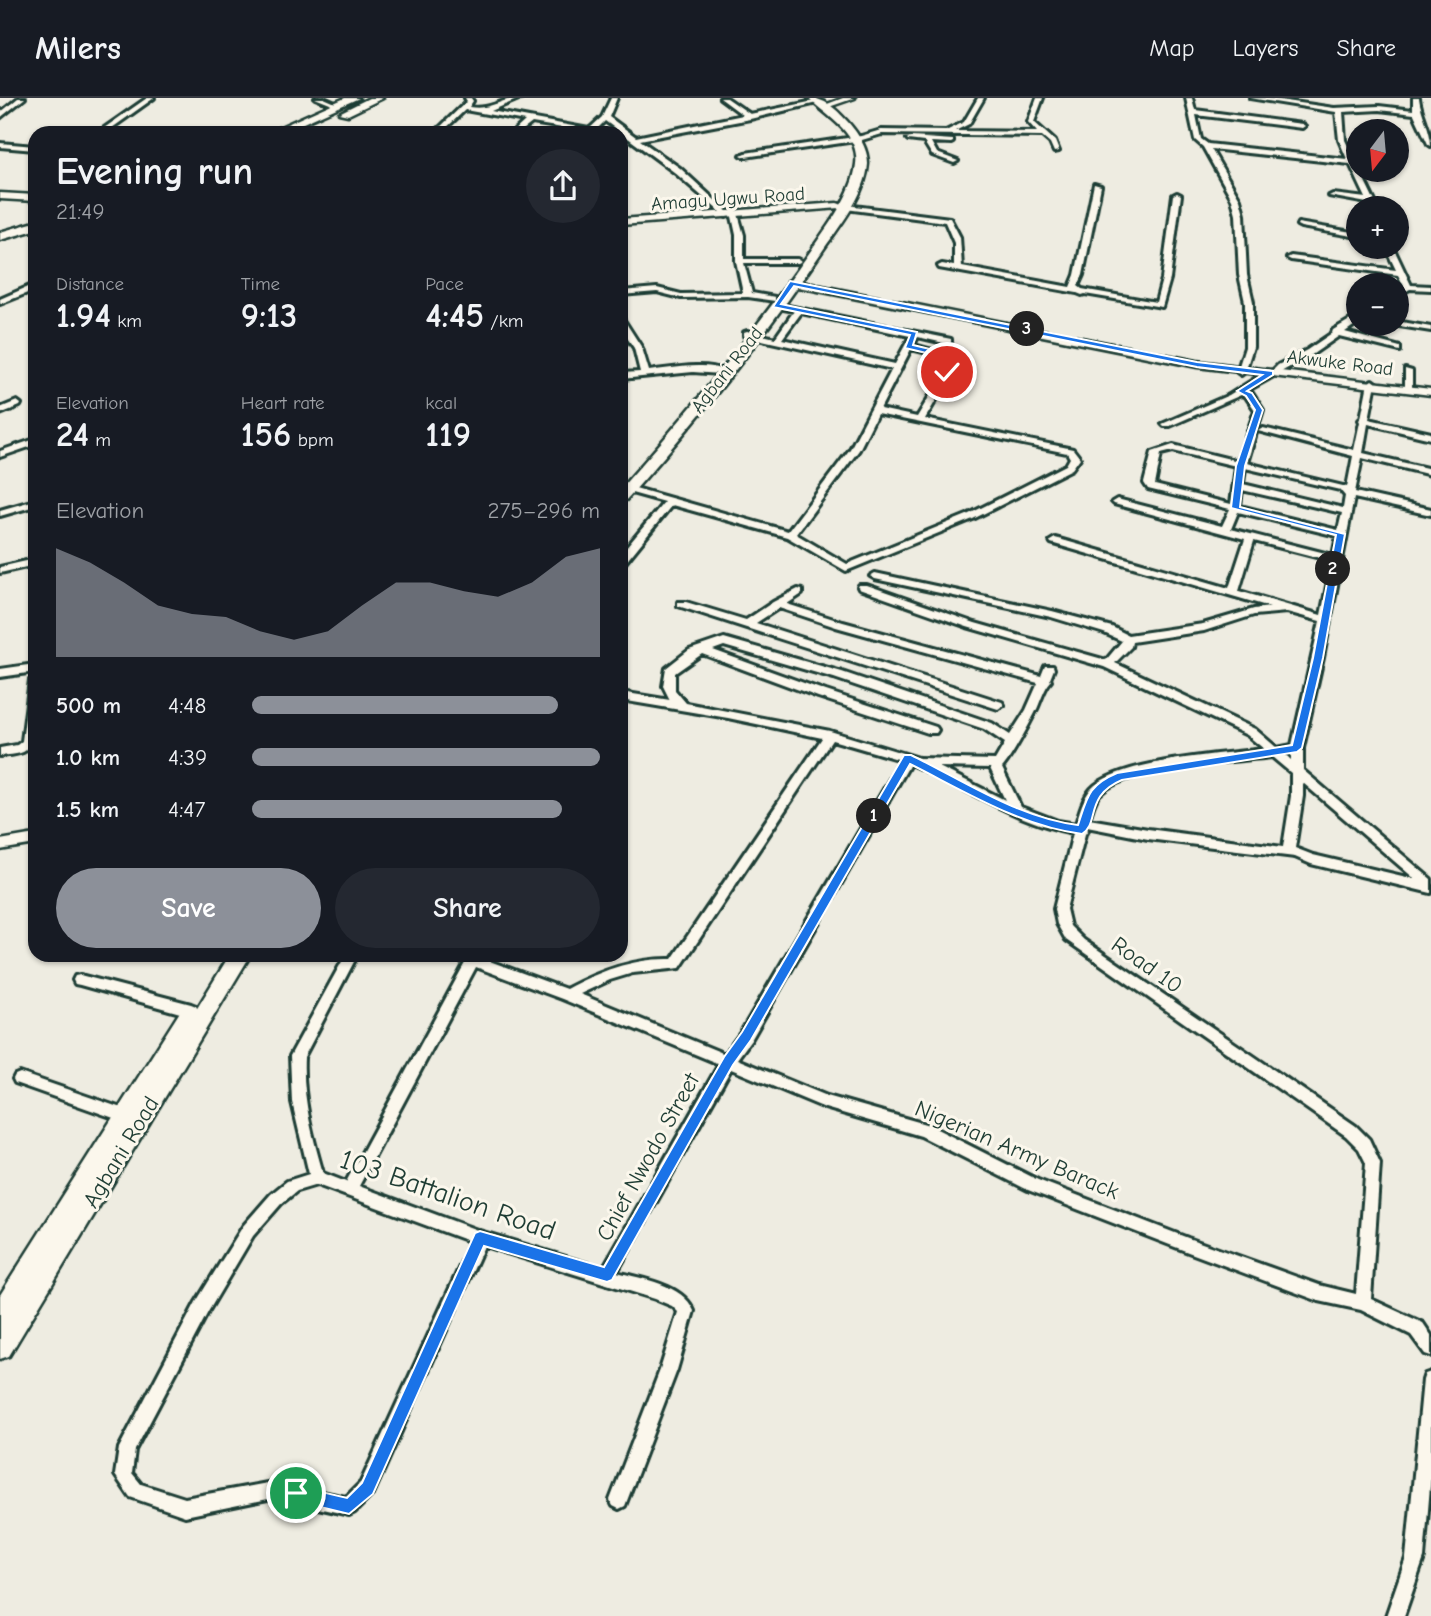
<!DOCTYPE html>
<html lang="en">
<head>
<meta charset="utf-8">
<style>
  body { margin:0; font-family:"Comic Neue",sans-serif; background:#242831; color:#f1f3f6; height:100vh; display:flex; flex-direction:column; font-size:26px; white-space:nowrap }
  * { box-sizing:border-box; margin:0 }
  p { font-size:23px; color:#9ea1a6 }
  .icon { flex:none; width:38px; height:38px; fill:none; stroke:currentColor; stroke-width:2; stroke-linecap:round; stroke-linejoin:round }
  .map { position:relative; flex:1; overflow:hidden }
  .drawer { position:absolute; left:28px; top:28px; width:600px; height:836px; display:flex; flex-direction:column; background:#171b24; border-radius:21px; box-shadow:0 2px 5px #0004 }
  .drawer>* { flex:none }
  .needle { width:46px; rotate:196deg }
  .fabs { position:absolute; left:1346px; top:21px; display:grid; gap:14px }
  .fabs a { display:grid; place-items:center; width:63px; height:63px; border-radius:50%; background:#171b24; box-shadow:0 2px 5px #0004; font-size:35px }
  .pin { position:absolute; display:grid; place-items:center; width:60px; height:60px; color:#fff; margin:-30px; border:4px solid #fff; border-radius:50%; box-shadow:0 2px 7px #0007 }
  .km { position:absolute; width:35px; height:35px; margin:-18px; border-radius:50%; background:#222; color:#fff; font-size:19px; line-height:35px; text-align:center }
  .round { display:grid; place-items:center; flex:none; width:74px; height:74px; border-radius:37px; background:#242831 }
  .overview { display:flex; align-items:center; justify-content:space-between; height:119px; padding:0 28px }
  h1 { font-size:38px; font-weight:600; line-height:52px }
  .metrics { display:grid; grid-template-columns:repeat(3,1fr); gap:10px; height:119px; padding:7px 28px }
  .metrics div { display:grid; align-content:center }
  .metrics b { font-size:35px; font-weight:600 }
  .metrics small { font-size:19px; font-weight:400 }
  .metrics p { font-size:19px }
  .chart { height:196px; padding:14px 28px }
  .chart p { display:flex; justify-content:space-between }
  .chart svg { width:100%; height:126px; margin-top:7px; fill:#8c9099; opacity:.7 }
  .primary-button { display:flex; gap:14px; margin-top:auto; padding:14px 28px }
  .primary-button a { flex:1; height:80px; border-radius:42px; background:#8c9099; color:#fff; font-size:28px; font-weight:600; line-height:80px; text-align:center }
  .primary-button a+a { background:#242831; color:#f1f3f6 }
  ul { padding:0 28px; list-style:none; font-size:23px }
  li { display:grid; grid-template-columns:112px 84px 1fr; align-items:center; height:52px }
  li i { height:18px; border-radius:9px; background:#8c9099 }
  header { display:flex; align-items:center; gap:42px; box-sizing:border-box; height:98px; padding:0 35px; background:#171b24; border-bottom:2px solid #363941 }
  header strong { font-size:33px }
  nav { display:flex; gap:38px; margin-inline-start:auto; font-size:24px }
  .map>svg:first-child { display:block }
</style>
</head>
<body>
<header>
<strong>Milers</strong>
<nav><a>Map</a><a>Layers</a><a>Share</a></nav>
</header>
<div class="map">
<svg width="1431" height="1518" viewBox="0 0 1431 1518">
  <rect width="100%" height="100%" fill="#eeece1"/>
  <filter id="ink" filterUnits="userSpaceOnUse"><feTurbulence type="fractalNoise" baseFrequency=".0143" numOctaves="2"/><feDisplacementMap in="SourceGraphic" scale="14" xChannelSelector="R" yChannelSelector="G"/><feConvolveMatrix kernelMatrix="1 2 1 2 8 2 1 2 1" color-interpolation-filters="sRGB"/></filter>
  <g filter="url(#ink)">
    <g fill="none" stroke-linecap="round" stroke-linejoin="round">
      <defs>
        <path id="minor" d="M18,0H25L0,20V15Z
          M147,0H154L105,35H97Z
          M315,0H324L340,7L335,8Z
          M465,0H471L473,3L469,9C492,13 500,0 521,0L491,13L589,31L602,19L611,0H617L609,19L636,39L743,17L720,0H727L750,16L814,3L817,5L750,21L640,42L680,70L729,115L730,117L726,119L674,74L605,23L593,35L532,25L519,35H512L525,23L465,12L441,35H434L467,3Z
          M978,0H984L969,26L955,33L1037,34L1028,24L1037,0H1043L1034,24L1055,43L1059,53L1054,54L1050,45L1042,38L882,36L862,42L745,59L741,57L745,55L861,38L881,32L946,33L964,24Z
          M1186,0H1192L1195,12L1302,26L1305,28L1302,30L1196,17L1201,41L1208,46L1347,61L1339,42L1336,14L1250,0H1266L1334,10L1379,8L1413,12V0H1419C1421,17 1431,31 1431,48L1428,46L1414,16L1379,12L1343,14L1345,42L1378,110H1370L1367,105L1329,98L1333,96L1366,100L1350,66L1211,51L1240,101L1244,116L1247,177L1253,204V249L1245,274L1241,277L1237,274L1245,249V204L1239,177L1236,116L1232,101L1203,49L1195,42Z
          M910,39L953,42V44L951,45L931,44L937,55L958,63L954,65L932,57L924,44L908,42L907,41Z
          M0,45L35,48V52L0,49Z
          M1094,86L1101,88L1083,177L1078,188L1082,191L1156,204L1162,181L1173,97L1177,95L1181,97L1170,181L1162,209L1085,196L1082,197L1077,195L939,170L938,168L942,166L954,168V145L945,124L838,110L834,108L838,106L950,120L960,139L962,169L1070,189L1075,177Z
          M731,114L738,116L744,137V161H798L802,163L798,165H744L752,195L775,199V203L748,199L681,200L657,194L621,197V193L657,190L681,196L743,195L736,163V137Z
          M1298,125L1358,135V139L1301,129L1297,127Z
          M1385,149H1393L1411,187L1431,188V192L1410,191L1396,199V193L1404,188L1398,177L1291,162L1287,160L1291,158L1396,172Z
          M32,187H35V192L0,206V201Z
          M773,205L951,241V245L948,246L918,239L914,247L961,260L925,321L1073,351L1080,360L1072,371L973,421L846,473L787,439L672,407L625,465L621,466V456L664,404L621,392V386L788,433L850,351L892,271L744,238V234L747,233L775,240L794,213L773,209ZM801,215L910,238L895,266L782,241ZM911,251L952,261L917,319L880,311ZM877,316L1067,355L1070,360L1066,367L967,417L847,466L796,436L859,352Z
          M1355,219H1358V225L1345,234L1400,249V253L1339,238L1313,256L1247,293L1252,295L1263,312L1247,365L1347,389L1353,358L1258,333L1263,330L1354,352L1360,324L1359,322L1361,320L1368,285L1372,282L1376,285L1369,321L1431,335V341L1368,326L1363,355L1431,371V377L1362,360L1355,394L1431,411V417L1354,400L1323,560L1303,650V672L1431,781V795L1311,766L1295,759L1148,741L1087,729L1088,732L1085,736L1066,811L1070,828L1084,842L1356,1028L1369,1041L1380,1065L1371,1201L1423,1225L1431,1237V1258L1425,1256L1411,1237L1361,1212L1319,1203L1188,1154L1028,1092L921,1038L825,1010L731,971L617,1174C642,1181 683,1186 694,1213L677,1272L625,1408L619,1411L613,1408L610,1402L660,1272L678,1214L672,1208L655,1201L484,1148L373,1396L355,1414L349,1417L273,1400L185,1418L130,1399L115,1377L119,1350L196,1204L243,1128L271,1096L287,1083L309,1076L292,1004L290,958L345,858H357L304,959C302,999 312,1037 323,1075L346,1084L465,865L456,862L455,858H476L566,891C599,873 634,860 672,861L822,640L728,620L621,602V594L670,602L663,588L666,570L689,552L724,540L842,574L992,625L1010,637L1026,612L1038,585L836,529L779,510L756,525L1002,604L1004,607L998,611L678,508V504H686L746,522L773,504L798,491L802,492V496L787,506L843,524L1041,578L1045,568H1053L1054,571L1050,581L1051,583C1044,590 1041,603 1036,613C1029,627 1010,662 1002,670L1021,709L1058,723L1076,726C1079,715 1083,700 1091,691C1117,662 1224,656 1264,651L1247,637L1104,569L967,529L859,491L858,489L859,487H867L975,525L1106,562L1122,543L1104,535L1051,519L875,481L870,478L875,475L1052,513L1112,529L1128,537L1203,526L1254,511L1270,509L1051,445L1050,443L1055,440L1059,441L1229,490L1245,441L1114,406L1112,404L1117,401L1222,428L1230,411L1148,391L1144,385L1152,354L1173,347L1238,363L1255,312L1246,299L1241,297L1170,328H1164L1162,326L1229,297L1267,273H1272L1278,267L1307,252L1332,235L1333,232ZM1173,353L1236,368L1231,406L1155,387L1161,356ZM1245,370L1340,392L1345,398L1343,410L1243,386ZM1242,392L1342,415L1338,432L1240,408ZM1238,414L1337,438L1333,457L1231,431ZM1254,443L1332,463L1321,517L1239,493ZM1287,514L1320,523L1292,647L1277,650L1255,631L1115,565L1131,549L1132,544L1204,533L1254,517ZM724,548L834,580L984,631L1005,645L995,662L919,660L830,633L686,605L675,592V575L702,556L818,599L928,635H936L938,632L936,629L826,593L713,552ZM832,642L901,662L741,934L725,956L580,896L610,882L633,875L680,870ZM1291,655V662L1285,656ZM1272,659L1291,675V698L1283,749L1148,731L1089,721C1092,713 1094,702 1100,696C1129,668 1231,664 1272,659ZM910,666C967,689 1012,723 1073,735L1054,811L1057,826L1066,842L1346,1038L1359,1051L1366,1065L1356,1196L1319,1187L1188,1140L1038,1082L929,1027L827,998L737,961L751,942ZM939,669L990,670L1005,702ZM1303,685L1415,781L1313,757L1295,750L1303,698ZM476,869L562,901L719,966L603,1170L480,1133L359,1088ZM317,1087L471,1144L361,1384L346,1399L273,1384L185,1400L141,1386L132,1375L135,1352L208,1214L253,1138L281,1106L297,1093Z
          M621,222H624L642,250L649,273C669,271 706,263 724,273L720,276L693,274L621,281V275L640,274L634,250L621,231Z
          M1396,223L1431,229V233L1393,227L1396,226Z
          M1405,271L1412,273V293L1405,291Z
          M17,303L21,306L20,308L0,316V310Z
          M35,341V347L0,359V353Z
          M35,402V408L0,418V412Z
          M35,461V467L0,475V469Z
          M35,566V574L0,579V571Z
          M35,578C35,596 41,646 23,654C16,657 7,657 0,658V650L17,647L22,643L30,582Z
          M80,877L191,906L196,908L198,912L196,916L191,918L80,887L75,886L73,882L75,878Z
          M20,975L130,1013L132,1018L130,1023L125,1024L15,985L13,981L15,977Z
          M1431,1274V1376L1424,1460L1404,1518H1386L1406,1460L1423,1282L1425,1276Z"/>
        <path id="tertiary" d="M843,0H855L826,10L822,8Z
          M0,95L35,97V103L0,101Z
          M837,105L840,106V110L621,127V121Z
          M35,736V746L0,752V742Z"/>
        <path id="secondary" d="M792,182L1197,263L1431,291V297L1197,269L788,187V183Z"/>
        <path id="primary" d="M808,0C825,0 836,11 847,23C857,34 868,50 868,66C866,97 838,130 821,155C762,242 696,324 626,402L621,404V390C689,314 754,235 812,151C828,127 853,96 856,66C860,35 826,18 808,0Z
          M229,858H250L9,1258L0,1261V1197L181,912L188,909L196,912Z"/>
        <path id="trunk" d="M345,0H359L281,35H267Z
          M369,0H383L348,17L339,15Z
          M35,124V132L0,142V134Z"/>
      </defs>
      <use href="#minor" stroke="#1f3d34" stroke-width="6"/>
      <use href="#tertiary" stroke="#1f3d34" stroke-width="5"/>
      <use href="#secondary" stroke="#1f3d34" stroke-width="5"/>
      <use href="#primary" stroke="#1f3d34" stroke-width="5"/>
      <use href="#trunk" stroke="#1f3d34" stroke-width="5"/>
      <use href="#minor" fill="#fbf7ec" fill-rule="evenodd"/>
      <use href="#tertiary" fill="#fbf7ec" fill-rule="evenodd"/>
      <use href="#secondary" fill="#fbf7ec" fill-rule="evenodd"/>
      <use href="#primary" fill="#fbf7ec" fill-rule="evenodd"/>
      <use href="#trunk" fill="#fbf7ec" fill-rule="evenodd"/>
    </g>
  </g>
  <path fill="#1a73e8" stroke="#fff" stroke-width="2" d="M790,183L1197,264L1273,273V277L1247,293L1252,295L1263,312L1245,368L1240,409L1345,436L1323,560L1302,650L1297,654L1122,682C1084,698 1100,725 1082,736C1020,728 964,693 910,666L751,942L733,967L612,1182L607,1184L484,1148L373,1396L349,1416L296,1403L290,1401L288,1395L290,1390L296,1388L347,1400L362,1385L475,1135L480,1133L604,1169L724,959L742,934L904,657H911C964,683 1019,720 1078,727C1087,700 1088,687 1117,675L1292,647L1313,560L1336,437L1231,410L1236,368L1255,312L1246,298L1237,293L1262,277L1197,269L794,188L781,206L917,234L913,247L959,258L947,277L943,274L952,261L905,250L910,237L773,209Z"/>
  <g text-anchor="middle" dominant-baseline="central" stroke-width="6" stroke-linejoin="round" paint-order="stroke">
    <g font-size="19" fill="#1f3d34" stroke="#fbf7ec">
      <text transform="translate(728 101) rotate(-4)">Amagu Ugwu Road</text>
      <text transform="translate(1340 265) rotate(7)">Akwuke Road</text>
      <text transform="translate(727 272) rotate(-52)">Agbani Road</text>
    </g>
    <g font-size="23" fill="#1f3d34" stroke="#fbf7ec">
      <text transform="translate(1147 867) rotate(35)">Road 10</text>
      <text transform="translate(1017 1052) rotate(23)">Nigerian Army Barack</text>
      <text transform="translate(121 1054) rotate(-59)">Agbani Road</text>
      <text transform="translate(648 1059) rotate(-61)">Chief Nwodo Street</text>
    </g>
    <g font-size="28" fill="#1f3d34" stroke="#fbf7ec">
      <text transform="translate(448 1097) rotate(19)">103 Battalion Road</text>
    </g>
  </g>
</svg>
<div class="fabs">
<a><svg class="needle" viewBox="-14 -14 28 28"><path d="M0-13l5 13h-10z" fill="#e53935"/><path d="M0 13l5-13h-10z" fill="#9ea1a6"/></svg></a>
<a>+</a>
<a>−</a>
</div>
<div class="pin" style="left:296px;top:1395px;background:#1e9e55"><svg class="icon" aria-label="arrive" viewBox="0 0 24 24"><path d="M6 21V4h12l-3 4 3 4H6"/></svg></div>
<div class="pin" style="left:947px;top:274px;background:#d93025"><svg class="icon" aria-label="check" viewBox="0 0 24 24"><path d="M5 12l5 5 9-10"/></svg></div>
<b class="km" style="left:874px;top:718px">1</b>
<b class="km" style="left:1333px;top:471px">2</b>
<b class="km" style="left:1027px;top:231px">3</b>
<section class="drawer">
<div class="overview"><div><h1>Evening run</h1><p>21:49</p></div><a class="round"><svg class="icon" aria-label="share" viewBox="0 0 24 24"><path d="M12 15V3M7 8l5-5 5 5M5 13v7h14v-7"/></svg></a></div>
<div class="metrics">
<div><p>Distance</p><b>1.94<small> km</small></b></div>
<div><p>Time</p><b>9:13</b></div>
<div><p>Pace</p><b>4:45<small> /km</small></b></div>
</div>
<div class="metrics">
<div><p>Elevation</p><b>24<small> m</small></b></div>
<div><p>Heart rate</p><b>156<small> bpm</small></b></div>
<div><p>kcal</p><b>119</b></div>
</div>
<div class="chart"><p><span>Elevation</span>275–296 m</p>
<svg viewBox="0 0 160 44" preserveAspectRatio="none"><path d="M0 44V6L10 11L20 18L30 26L40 29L50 30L60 35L70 38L80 35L90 26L100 18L110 18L120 21L130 23L140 18L150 9L160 6V44z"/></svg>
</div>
<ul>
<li><b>500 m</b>4:48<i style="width:88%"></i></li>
<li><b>1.0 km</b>4:39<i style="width:100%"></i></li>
<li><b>1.5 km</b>4:47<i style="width:89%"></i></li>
</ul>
<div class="primary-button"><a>Save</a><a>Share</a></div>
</section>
</div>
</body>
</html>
